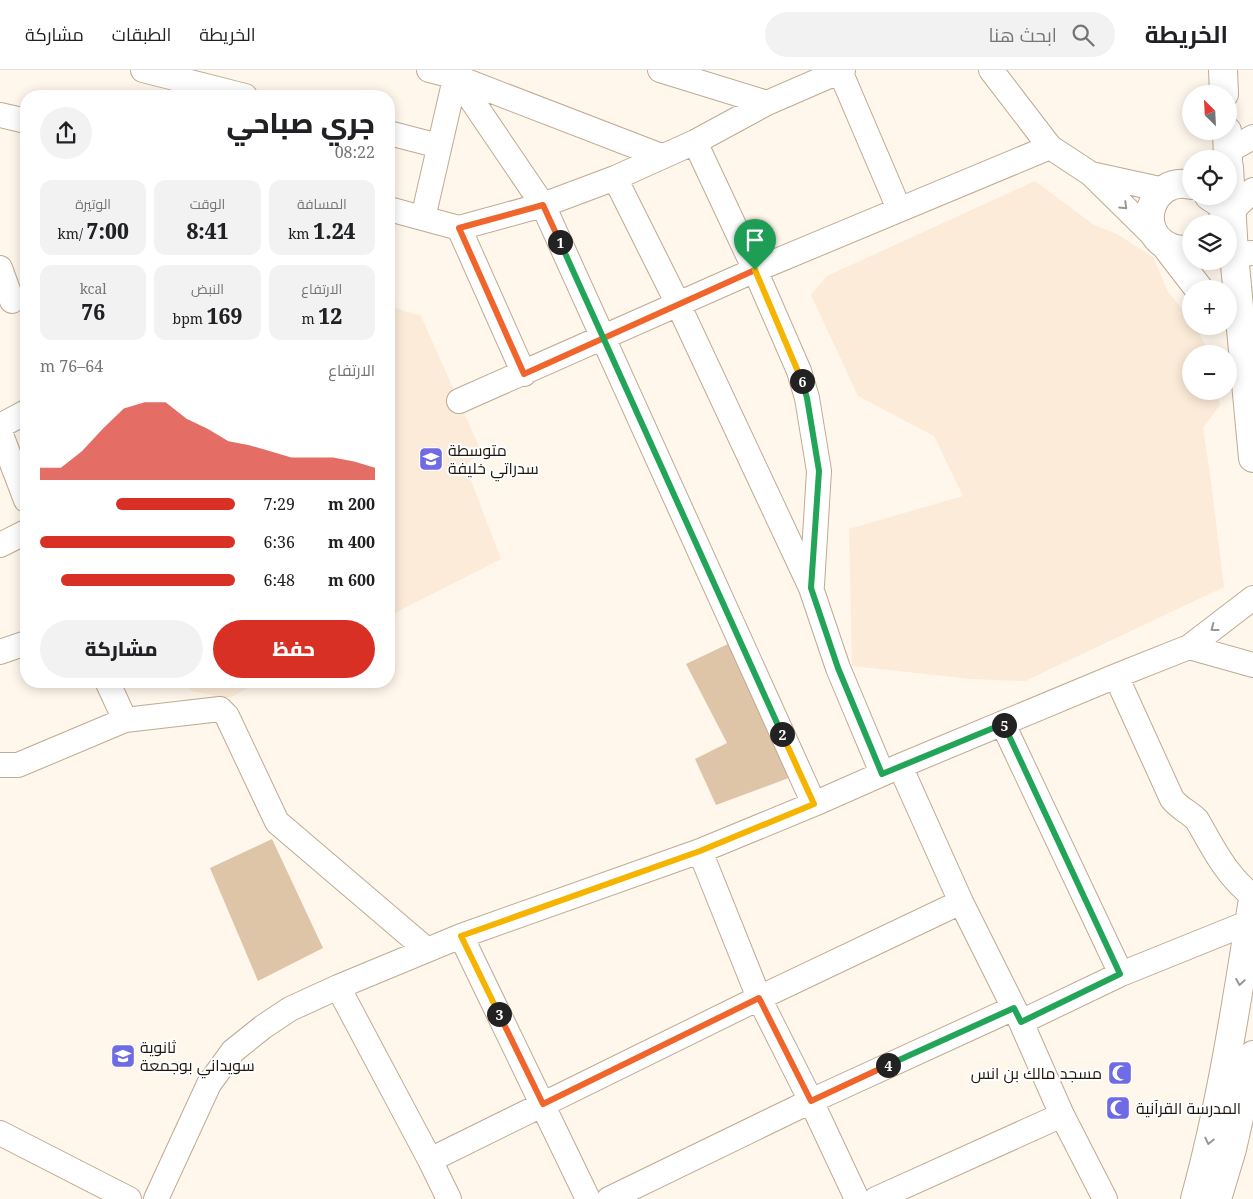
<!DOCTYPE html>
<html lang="ar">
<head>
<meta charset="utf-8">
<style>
  body { margin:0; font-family:"Noto Serif",Cairo,serif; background:#f2f2f2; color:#202124; direction:rtl; height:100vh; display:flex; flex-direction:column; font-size:19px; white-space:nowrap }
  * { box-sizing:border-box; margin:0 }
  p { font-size:16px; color:#757577 }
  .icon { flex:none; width:28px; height:28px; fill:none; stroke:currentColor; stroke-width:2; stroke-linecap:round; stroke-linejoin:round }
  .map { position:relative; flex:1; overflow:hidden; direction:ltr }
  .drawer { position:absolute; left:20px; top:20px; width:375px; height:598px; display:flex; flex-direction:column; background:#fff; border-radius:20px; box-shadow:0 2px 12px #0003; direction:rtl }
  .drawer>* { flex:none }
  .needle { width:32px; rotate:336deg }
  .tools { position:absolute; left:1182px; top:15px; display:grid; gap:10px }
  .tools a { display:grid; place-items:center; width:55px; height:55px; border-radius:50%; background:#fff; box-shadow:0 2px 12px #0003; font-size:25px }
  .pin { position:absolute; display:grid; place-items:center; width:42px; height:42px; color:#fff; margin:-51px -21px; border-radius:50% 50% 50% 0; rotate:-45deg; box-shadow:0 0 5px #0007 }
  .pin .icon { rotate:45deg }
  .km { position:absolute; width:25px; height:25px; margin:-12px; border-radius:50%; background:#222; color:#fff; font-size:14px; line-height:25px; text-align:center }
  .round { display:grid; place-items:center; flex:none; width:52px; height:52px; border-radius:26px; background:#f2f2f2 }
  .summary { display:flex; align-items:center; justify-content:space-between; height:85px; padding:0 20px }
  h1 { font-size:28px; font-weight:800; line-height:38px }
  .metrics { display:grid; grid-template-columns:repeat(3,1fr); gap:8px; height:85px; padding:5px 20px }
  .metrics div { display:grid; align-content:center; border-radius:12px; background:#f2f2f2; text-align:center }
  .metrics b { font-size:21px; font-weight:800 }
  .metrics small { font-size:14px; font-weight:400 }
  .metrics p { font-size:14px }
  .chart { height:140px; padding:10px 20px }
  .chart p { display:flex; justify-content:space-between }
  .chart svg { width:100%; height:90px; margin-top:5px; fill:#d93025; opacity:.7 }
  .cta { display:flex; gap:10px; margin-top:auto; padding:10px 20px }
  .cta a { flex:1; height:58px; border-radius:30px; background:#d93025; color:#fff; font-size:20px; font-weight:800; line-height:58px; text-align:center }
  .cta a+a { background:#f2f2f2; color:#202124 }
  ul { padding:0 20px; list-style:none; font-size:16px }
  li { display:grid; grid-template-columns:80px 60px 1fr; align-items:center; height:38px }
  li i { height:12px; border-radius:6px; background:#d93025 }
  header { display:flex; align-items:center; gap:30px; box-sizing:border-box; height:70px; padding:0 25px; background:#fff; border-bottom:1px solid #e0e0e0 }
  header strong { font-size:24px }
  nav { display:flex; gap:28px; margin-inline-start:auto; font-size:18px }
  .search { width:350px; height:45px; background:#f2f2f2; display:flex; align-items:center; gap:12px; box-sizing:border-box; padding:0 18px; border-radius:28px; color:#757577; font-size:19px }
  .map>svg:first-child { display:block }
</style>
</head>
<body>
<header>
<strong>الخريطة</strong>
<div class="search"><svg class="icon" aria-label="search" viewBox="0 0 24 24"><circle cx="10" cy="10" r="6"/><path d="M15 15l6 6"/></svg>ابحث هنا</div>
<nav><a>الخريطة</a><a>الطبقات</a><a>مشاركة</a></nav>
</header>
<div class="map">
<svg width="1253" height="1129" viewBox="0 0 1253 1129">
  <rect width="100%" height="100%" fill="#fff6ec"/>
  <path fill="#fcebd8" d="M1035,111L1094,155L1117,164L1153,187L1168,222L1191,249V256H1196L1209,284H1191V321H1217L1220,335L1203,358L1210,404L1224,517L1025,611L972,609L852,596L849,459L963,426L934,366L858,326L811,225L827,206Z
    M389,236L421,246L482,383L465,395L501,489L389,546Z
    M187,611H261L229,628L191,621Z"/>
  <path fill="#dfc5a8" d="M728,574L802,703L716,735L695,689L727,673L686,594Z
    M272,769L323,878L258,911L210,798Z"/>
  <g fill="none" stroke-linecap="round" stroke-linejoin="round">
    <defs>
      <path id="minor" d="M143,0L245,26
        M429,0L456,7L661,86
        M660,0L767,33
        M991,0L1050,77L1091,104L1157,169
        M840,1L899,139
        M456,7L543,135L814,734
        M0,45L26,51
        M389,63L439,76
        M695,72L755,200L799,301L807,328L819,401L812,515
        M1228,81L1253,67
        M1091,104L1164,120
        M615,108L678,234L811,518L838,598L882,703
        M389,139L459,158L524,304
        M1232,141L1253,120
        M423,148L457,0
        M459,158L543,135L615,108L695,72L767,33L843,0
        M1234,184L1253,183
        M0,198L12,231
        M459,331L755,200L1050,77
        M0,356L26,342
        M0,362L26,430
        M0,475L26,462
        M1253,528L1189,577L1253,595
        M0,582L26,573
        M1116,606L1172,729C1179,738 1189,742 1197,750C1213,778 1227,807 1253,826
        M107,611L125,650
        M1003,654L1121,904
        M0,695H18L125,650L220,639L227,646L277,752L427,880
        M900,696L961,832L1021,952L1062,1045L1105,1129
        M700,781L759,928L811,1031L857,1129
        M461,866L588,1129
        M338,917L430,1090L449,1129
        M1021,952L1121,904L1250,852
        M0,1063L129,1129
        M430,1090L759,928L961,832
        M156,1129L209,1014L233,981L263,957L290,939L338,917L461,866L700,781L814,734L900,696L1116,606L1189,577
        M609,1129L811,1031L1014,938
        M876,1129L1062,1045"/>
      <path id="major" d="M1223,0L1224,24
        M1227,61L1228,89
        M1229,97L1234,184L1253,388
        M1191,115C1151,105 1132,163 1172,178C1178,180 1185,180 1191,179
        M1209,126L1232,141L1222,151
        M1166,176L1199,219
        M1195,1129C1222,1031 1237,930 1253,829
        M1217,1129L1232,1079L1253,985"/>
    </defs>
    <use href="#minor" stroke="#bfaa92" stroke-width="26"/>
    <use href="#major" stroke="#bfaa92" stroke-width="30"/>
    <use href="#minor" stroke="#fff" stroke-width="24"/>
    <use href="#major" stroke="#fff" stroke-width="28"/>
  </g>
  <defs><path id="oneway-chevron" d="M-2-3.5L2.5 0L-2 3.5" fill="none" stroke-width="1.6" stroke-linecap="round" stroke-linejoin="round" transform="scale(1.25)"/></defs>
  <g stroke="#9a9793">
    <use href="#oneway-chevron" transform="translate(1124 136) rotate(44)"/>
    <use href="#oneway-chevron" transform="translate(1214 558) rotate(143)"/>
    <use href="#oneway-chevron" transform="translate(1240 912) rotate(99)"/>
    <use href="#oneway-chevron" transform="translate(1209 1071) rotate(102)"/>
  </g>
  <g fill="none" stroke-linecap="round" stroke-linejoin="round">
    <defs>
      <path id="split-1" d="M560,172L543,135L459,158L524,304L755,200"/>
      <path id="split-2" d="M560,172L782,664"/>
      <path id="split-3" d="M499,944L461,866L700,781L814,734L782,664"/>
      <path id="split-4" d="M499,944L543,1034L759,928L811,1031L888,995"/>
      <path id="split-5" d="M888,995L1014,938L1021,952L1120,904L1004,655"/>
      <path id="split-6" d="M802,311L807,328L819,401L811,518L838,598L882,704L1003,654L1004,655"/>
      <path id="split-7" d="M755,200L802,311"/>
    </defs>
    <use href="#split-1" stroke="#fff" stroke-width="10"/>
    <use href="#split-2" stroke="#fff" stroke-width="10"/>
    <use href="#split-3" stroke="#fff" stroke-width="10"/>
    <use href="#split-4" stroke="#fff" stroke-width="10"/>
    <use href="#split-5" stroke="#fff" stroke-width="10"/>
    <use href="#split-6" stroke="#fff" stroke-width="10"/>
    <use href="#split-7" stroke="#fff" stroke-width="10"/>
    <use href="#split-1" stroke="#f0652b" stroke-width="6"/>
    <use href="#split-2" stroke="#22a559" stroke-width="6"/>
    <use href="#split-3" stroke="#f5b400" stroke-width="6"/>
    <use href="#split-4" stroke="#f0652b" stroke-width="6"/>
    <use href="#split-5" stroke="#22a559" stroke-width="6"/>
    <use href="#split-6" stroke="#22a559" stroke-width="6"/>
    <use href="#split-7" stroke="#f5b400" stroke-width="6"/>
  </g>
  <defs>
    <symbol id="school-square" viewBox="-11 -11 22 22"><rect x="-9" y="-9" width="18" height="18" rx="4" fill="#6e6be5" stroke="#fff"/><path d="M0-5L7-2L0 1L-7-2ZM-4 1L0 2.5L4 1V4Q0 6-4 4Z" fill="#fff"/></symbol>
    <symbol id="mosque-square" viewBox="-11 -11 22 22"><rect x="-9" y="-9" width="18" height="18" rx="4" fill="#6e6be5" stroke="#fff"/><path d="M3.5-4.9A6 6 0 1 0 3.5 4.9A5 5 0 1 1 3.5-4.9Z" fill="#fff"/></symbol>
  </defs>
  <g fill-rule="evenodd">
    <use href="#school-square" x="417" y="375" width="28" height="28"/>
    <use href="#school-square" x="109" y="972" width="28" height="28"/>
    <use href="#mosque-square" x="1106" y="989" width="28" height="28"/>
    <use href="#mosque-square" x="1104" y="1024" width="28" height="28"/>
  </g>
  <g text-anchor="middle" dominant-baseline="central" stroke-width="4" stroke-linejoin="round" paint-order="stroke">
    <g font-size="16" fill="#1f170e" stroke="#fff" text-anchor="start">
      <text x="448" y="380">متوسطة<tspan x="448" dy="18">سدراتي خليفة</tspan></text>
      <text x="140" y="977">ثانوية<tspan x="140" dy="18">سويداني بوجمعة</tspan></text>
      <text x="1102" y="1003" text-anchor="end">مسجد مالك بن انس</text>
      <text x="1136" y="1038">المدرسة القرآنية</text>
    </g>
  </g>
</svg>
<div class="tools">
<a><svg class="needle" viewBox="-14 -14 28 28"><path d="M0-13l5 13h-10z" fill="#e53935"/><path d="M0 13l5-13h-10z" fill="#757577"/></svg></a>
<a><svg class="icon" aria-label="locate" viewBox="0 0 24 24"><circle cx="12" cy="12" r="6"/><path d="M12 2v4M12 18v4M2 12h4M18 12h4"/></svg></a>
<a><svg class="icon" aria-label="layers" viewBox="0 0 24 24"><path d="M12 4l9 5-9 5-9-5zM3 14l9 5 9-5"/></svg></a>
<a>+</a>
<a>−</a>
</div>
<div class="pin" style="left:755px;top:200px;background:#1e9e55"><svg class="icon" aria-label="arrive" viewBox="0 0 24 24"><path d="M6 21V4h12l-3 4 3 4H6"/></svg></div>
<b class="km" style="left:560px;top:172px">1</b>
<b class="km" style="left:782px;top:664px">2</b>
<b class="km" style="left:499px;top:944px">3</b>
<b class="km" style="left:888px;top:995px">4</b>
<b class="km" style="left:1004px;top:655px">5</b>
<b class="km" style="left:802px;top:311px">6</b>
<section class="drawer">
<div class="summary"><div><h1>جري صباحي</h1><p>08:22</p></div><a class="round"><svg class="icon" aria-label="share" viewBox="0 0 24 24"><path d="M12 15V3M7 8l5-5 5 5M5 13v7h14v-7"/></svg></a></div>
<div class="metrics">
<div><p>المسافة</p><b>1.24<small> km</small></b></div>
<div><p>الوقت</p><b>8:41</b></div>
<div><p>الوتيرة</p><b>7:00<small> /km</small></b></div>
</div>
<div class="metrics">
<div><p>الارتفاع</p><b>12<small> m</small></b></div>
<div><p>النبض</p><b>169<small> bpm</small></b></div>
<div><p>kcal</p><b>76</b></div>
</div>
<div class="chart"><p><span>الارتفاع</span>64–76 m</p>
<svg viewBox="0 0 160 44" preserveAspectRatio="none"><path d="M0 44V38L10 38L20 30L30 19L40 9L50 6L60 6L70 14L80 19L90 25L100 27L110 30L120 33L130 33L140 33L150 35L160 38V44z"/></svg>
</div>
<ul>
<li><b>200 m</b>7:29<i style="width:61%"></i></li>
<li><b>400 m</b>6:36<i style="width:100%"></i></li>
<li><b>600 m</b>6:48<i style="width:89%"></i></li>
</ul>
<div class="cta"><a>حفظ</a><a>مشاركة</a></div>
</section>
</div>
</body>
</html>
